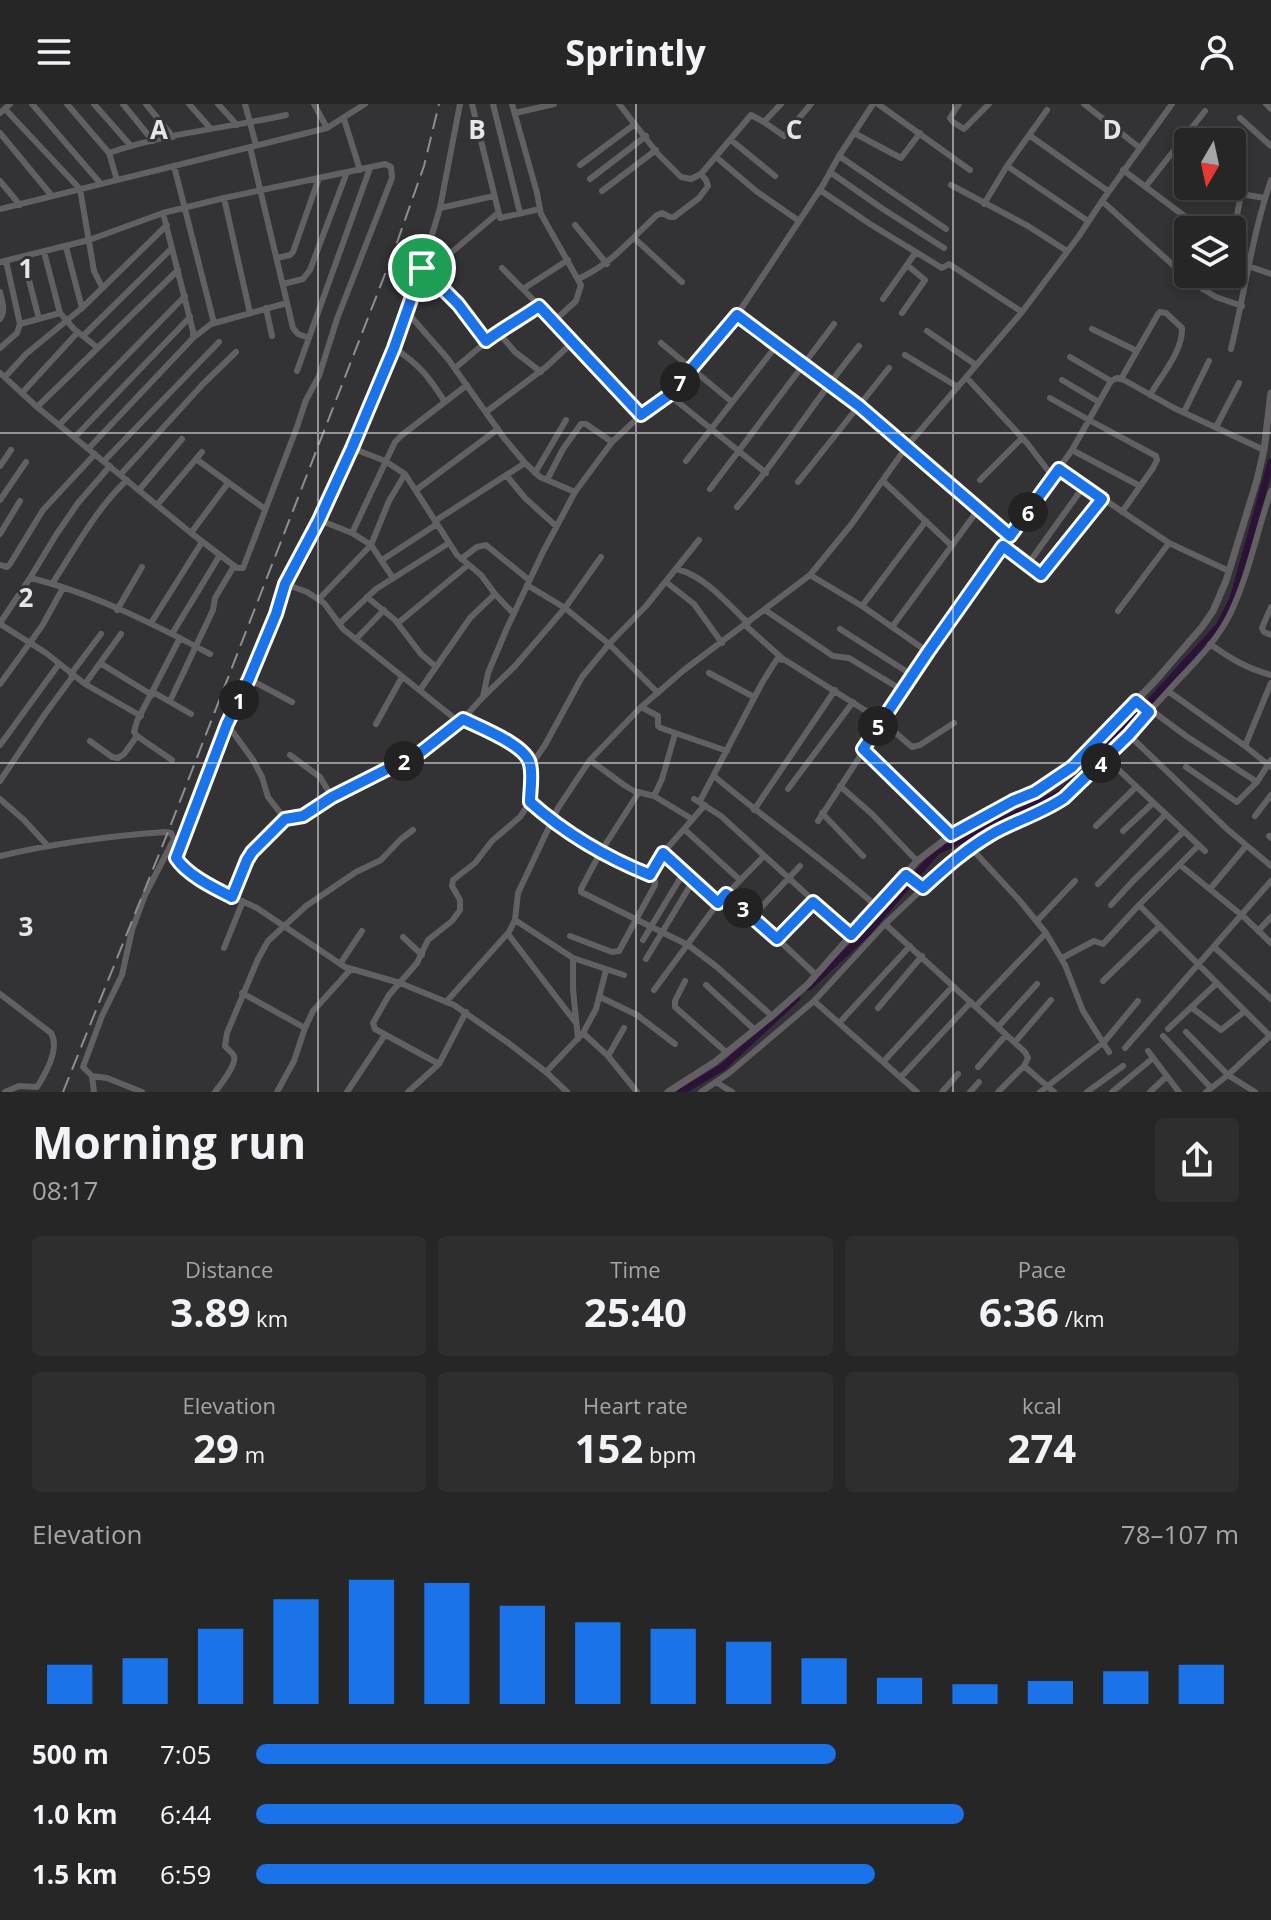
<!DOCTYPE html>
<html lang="en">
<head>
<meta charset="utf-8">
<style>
  body { margin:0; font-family:"Open Sans",sans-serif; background:#2e2e2f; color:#f1f3f6; height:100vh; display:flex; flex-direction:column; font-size:30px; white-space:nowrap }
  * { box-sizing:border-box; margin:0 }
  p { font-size:26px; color:#a4a5a7 }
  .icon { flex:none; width:44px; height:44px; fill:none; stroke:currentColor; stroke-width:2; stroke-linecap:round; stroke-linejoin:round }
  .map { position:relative; height:988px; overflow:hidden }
  .sheet { display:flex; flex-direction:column; background:#262627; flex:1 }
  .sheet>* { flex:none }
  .needle { width:52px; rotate:189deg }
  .tools { position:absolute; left:1174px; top:24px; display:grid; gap:16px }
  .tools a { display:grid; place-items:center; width:72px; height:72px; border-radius:8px; background:#262627; box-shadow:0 4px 12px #0003,0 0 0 2px #424344; font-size:40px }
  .pin { position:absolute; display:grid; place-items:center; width:68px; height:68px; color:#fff; margin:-34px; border:4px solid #fff; border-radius:50%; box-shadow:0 2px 8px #0007 }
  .km { position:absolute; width:40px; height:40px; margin:-20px; border-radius:50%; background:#222; color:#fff; font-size:22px; line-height:40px; text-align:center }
  .round { display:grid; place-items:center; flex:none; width:84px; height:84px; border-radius:8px; background:#2e2e2f }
  .head { display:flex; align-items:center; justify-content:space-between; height:136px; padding:0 32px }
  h1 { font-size:44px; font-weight:700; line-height:60px }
  .stats { display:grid; grid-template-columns:repeat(3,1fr); gap:12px; height:136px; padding:8px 32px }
  .stats div { display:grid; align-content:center; border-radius:8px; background:#2e2e2f; text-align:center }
  .stats b { font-size:40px; font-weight:700 }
  .stats small { font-size:22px; font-weight:400 }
  .stats p { font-size:22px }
  .chart { height:224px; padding:16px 32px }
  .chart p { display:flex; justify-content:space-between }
  .chart svg { width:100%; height:144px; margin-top:8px; stroke:#1a73e8; stroke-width:6 }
  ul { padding:0 32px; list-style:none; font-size:26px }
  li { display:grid; grid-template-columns:128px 96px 1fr; align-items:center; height:60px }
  li i { height:20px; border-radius:10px; background:#1a73e8 }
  header { display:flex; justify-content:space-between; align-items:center; height:104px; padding:0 32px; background:#262627; font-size:36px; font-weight:700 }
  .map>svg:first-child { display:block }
</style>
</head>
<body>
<header><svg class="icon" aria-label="menu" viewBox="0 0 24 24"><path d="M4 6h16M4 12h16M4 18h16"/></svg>Sprintly<svg class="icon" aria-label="person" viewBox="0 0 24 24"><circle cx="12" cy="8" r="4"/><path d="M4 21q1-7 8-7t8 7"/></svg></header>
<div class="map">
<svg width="1271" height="988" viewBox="0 0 1271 988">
  <rect width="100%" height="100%" fill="#333234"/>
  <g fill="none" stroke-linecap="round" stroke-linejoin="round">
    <path stroke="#2c1239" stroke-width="7" d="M809,883L867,829L937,747L1062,688L1102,650L1219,522L1233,495L1271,358
      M681,988L723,963L797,894"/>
    <path stroke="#626063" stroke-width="6" d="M32,0L101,80
      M67,0L109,49L117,76
      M94,0L131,42
      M123,0L153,37
      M146,0L173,33
      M189,0L211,25
      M218,0L237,21
      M245,0L256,41
      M314,0L327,24
      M472,0L500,114L540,105
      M493,0L520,109
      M512,0L537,89L541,110L581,181L576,197L554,217
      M619,0L658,50L681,73L691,75L701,70L751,11L764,18L781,0
      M878,0L970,66
      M959,0L950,14L953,18L964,25L989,0
      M1084,0L1140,44
      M1266,0L1271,5
      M5,5L80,85L94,167L102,183
      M0,9L10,0
      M515,9L554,0
      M1240,14L1271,42
      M344,15L360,66
      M764,18L784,32L811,0
      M0,29L52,92
      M854,29L901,54L920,29
      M1029,31L1108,87
      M731,36L775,72
      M250,43L293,224L298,230L309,234
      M109,49C166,29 227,24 286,11
      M839,52L946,125
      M716,53L756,87L799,117
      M1186,56L1188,57
      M580,61L635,20
      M174,62L214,219
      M1007,62L1088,117
      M1123,66L1203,126
      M830,68L883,105L944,144
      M590,75L646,32
      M0,77L20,101
      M951,81L1028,122L1067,147
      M1146,82L1205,7
      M1228,82L1241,90L1265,94
      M820,86L870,120L942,164L949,160L1022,208
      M602,87L656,46
      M224,94L250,209
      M1102,97L1193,179L1216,193L1242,202
      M984,100L1007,62L1047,6
      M440,104L494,92
      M0,105L327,24L365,0
      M575,121L607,160
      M634,134L682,178
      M1232,138L1241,90
      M66,143L82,204
      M428,146L439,154L446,153L498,109
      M44,148L60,209L74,225L98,244
      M1232,149L1248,162L1271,170
      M23,153L39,215
      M277,154L290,151L293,148L319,74
      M0,158L89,136L163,109L224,94L385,60L391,63L392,74L337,215L319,272L306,296L297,323L243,464H237L191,429L37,303L0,269
      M422,164L458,200L486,237
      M502,164L574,237L641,311
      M578,175C613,159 630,136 657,111L662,109L670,113H674L699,94L708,82L706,76L701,70
      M283,180L303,175L310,166L347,68
      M523,185L568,156
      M0,188C2,197 6,207 0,215
      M883,195L916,148
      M266,204L272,232
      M407,208L448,255L504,334L525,359L540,373L575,388
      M902,209L925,176L907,161
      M737,211L859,302L1010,432
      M20,220L60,209
      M1092,225L1137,247
      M927,227L976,261
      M498,228L515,248L541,268
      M83,232L172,144
      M193,234L211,220L287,199
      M661,239L732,298
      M0,244L17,229L20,220L6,157
      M394,244C421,262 428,272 445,298
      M1231,245C1245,188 1252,131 1271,76
      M905,251L958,283
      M1070,253L1111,277
      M455,264L498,228L521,215L539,202
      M297,267L370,64
      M5,273L26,250L82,204L167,121
      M966,273L1027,339L1053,373
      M1121,275L1158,210L1160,208L1166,209L1182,224C1183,247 1161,272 1150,291
      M1062,276L1099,298
      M22,289L78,228
      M669,291L766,369
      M1050,294L1089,316L1156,352L1157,356L1153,364L1122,408
      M37,303L178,166
      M486,308L546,263L574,237
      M1184,308L1209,257
      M59,321L185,192
      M1216,323L1239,279
      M75,333L190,213
      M89,344L193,234V227L163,109
      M352,344L385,357L405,370L457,451L481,471L495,490L514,510
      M1072,346L1140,382
      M196,355L265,405
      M104,357L219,238
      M686,357L777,241
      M0,362L11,346
      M1059,365L1169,439L1229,467
      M535,369L566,316
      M121,370L203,280L236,248
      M506,371L525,394L556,422
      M547,376L563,345L581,320H586L612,338
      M980,376L1022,334
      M883,377L952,442
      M798,378L889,264
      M710,385L834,220
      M139,386L182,335
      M416,386L498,325
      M0,396L26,358
      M157,401L202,348
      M737,403C781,352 816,294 859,242
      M319,416L352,429L371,441L393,474
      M435,417L525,359
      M191,429L228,379
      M352,429L395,338L402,331L467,281
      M0,430L20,397
      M1003,442L1041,471L1102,395
      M461,455L477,443L486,441L529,476
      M382,456L437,420
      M1028,460L1084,382
      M0,461L7,463L10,460L43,406L95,350
      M677,465C706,473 727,499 748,519
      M810,471L862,502L928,548
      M30,474L56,431L78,399L110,362
      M666,478L694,500L722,539
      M52,480C75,445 96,405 127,376
      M285,480L307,488L324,499L343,525L459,618
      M527,481L565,504L601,453
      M367,493L395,516L421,550L436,563
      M319,495L371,441L389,397L405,370
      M862,502L926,417
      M1271,503L1262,524L1264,528L1271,531
      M117,506L142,463
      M765,506L833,552L849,554L902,586
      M1118,507L1169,439
      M0,519L30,474C90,488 156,521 210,550
      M151,519L202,438
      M398,519L468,461
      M0,520L46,549L85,580L141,612
      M339,520L376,485L449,439
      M745,521L783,555
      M892,523L978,406
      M840,525L912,571
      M172,530L220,451
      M356,535L384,506
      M1210,540C1231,555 1246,564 1271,571
      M100,559L152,591
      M709,569L754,593
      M71,570L101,530
      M249,575L292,598
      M0,580L42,522L63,484
      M85,580L121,530
      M420,586L470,514L495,490
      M1168,587L1245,642L1271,663
      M153,588L191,610
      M483,593L515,562L565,504L609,540L658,589
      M170,597L213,506L215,494L234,462
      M1136,597L1149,608
      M641,603L658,612V622L661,624L727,647
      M1151,606L1186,632L1257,678
      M227,620L253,656L262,673L268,693L285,715
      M376,620L402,573
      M1129,631L1227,725L1271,762
      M90,637L112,653L118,654L124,650L137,632
      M0,641L59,560
      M1245,642L1271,579
      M863,645L951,731
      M290,651L320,673L332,693
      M1106,654L1205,747
      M172,656L137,632L134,628L137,617L180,534
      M590,656L624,681L634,687L654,692L692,715
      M531,661L545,641L582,573L609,540L646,502L699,436
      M1186,663L1237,698L1257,678L1271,656
      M714,672C767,717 825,756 876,802
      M0,677L45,610L73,572
      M840,682L872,710L917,757
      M788,685L853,598
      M639,688L600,749L581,785V788L688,841L717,863L772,912
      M654,692L662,675L675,630
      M0,695L24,716L47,741
      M694,695L721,712L851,831
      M700,697L762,579L777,555L785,556L882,617L912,643L920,641L954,619
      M530,698C566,730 605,753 650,771
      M754,706L835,586
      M822,709L863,752
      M1255,712L1271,691
      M818,717L928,548L1072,346L1111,277L1117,274L1124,276L1174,304L1264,346
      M1096,722L1136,683
      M684,725L740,776
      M1123,727L1153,699
      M1269,732L1271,734
      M971,744L1020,797L1046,829L1065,861L1083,907L1109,948
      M663,749L718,799
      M0,752C55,739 109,732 165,728L171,729L174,735L175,750L182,762L212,783L257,804L345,863L400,879L454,901L507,938L546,968L567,988
      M176,754L227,620L249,575L276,510L285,480L319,416L352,344L394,244L422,164L440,104L460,0
      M1180,761L1244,813L1271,839
      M906,771L923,784
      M1098,780L1165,711
      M1210,785L1246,742
      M726,790L753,812L816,871
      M232,793L247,756L252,748L285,715L303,712L332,693L421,648L439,636L463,615L483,593L488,569L507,524L543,448L575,388L612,338L641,311L669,291L737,211L823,81L839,52L873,0
      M1111,801L1133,777L1184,727
      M1139,801L1270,932
      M753,812L800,762
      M515,816L573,854L624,871
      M1037,817L1075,777
      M885,820L1025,948L1028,954L1024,962L998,988
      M1258,827L1271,813
      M508,830L576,919
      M570,832L612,848L619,847L655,781V777L650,771V767L663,749L705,701
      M403,833L422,851
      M777,835L813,798
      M643,836L684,768
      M1214,843L1271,895
      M224,844L243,797
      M573,854V885L578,935
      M1062,854L1094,837L1103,840L1139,801L1199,741
      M646,855L693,777
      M340,860L362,827
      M685,877L675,897V903L726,948
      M1103,877L1160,822
      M706,881L755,926
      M654,886L718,799L764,752
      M242,889L305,924
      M0,890L51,929C60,944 46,969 37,983L19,982L5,988
      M600,893L637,911L675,940
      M814,897L917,988
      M446,898L509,828L515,816L518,789L558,704L590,656L641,603L684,566L810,471L851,421L907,342L1022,208L1079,132L1102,97L1172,0
      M976,902L1046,829
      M1191,903L1221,926L1245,907
      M878,904L922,852
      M840,918L910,842
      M998,923L1037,880
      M1168,925L1217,879
      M1186,928L1228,971L1255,988
      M583,929L608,952L637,988
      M1163,932L1211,984
      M1015,938L1051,896
      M1125,944L1271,777
      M1148,947L1179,988
      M608,952L624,924
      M884,957L953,882
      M439,960L375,925L373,919L389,891L417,859L428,836L452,817L460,806V796L452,782L453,776L475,759L492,737L520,713L530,698L531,661L527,652L512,639L463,615
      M1024,962L1054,988
      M978,963L1006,931
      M546,968L583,929L596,905L606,866
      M92,972L94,988
      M901,973L971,898
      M716,978L732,988
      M142,988L107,974L92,972L83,963L102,912L122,871L132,826L145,791L174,735
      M215,988C220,981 237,961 234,952C232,948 228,946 225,942L227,929L258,855L268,837L306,802L356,768L381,756L401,735L413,726
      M277,988L294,957L305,924L313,907L351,865
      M347,988L385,931
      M408,988L439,960L466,908
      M701,988L729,969L814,897L885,820L953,756L994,729L1054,701L1064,694C1103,661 1136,622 1170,585C1192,561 1217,538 1231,508C1249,470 1257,427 1271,387
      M942,988L958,970
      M970,988L979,978
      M1040,988L1104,938L1138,897
      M1087,988L1123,962
      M1112,988L1153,954
      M1150,988L1167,972
      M1206,988L1228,971L1271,931"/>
    <path stroke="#626063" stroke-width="7" d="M668,988L715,958L772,912L808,880L917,757L951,731L1013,697L1035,688L1072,663L1156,576L1202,523L1213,507L1226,477L1257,376L1264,346L1271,289"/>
    <path stroke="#8e8d8f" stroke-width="2" stroke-dasharray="16 8" stroke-linecap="butt" d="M63,988L168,728L394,147L424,62L439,0"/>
  </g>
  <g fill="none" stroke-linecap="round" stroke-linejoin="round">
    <defs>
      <path id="route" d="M422,164L458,200L486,237C503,224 522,214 539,202L641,311L669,291L737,211L859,302L1010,432L1059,365L1102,395L1041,471L1003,442L928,548L863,645L951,731L1013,697L1035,688L1072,663L1136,597L1149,608L1129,631L1064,694C1042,709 1015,717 992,730C966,745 945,764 923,784L906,771L851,831L813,798L777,835L726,790L718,799L663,749L650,771C605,753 566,730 530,698C530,686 533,672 530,660C526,641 481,624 463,615L421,648L332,693L303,712L285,715L252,748L247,756L232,793C214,784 187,771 176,754L227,620L249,575L276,510L285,480L319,416L352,344L394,244Z"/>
    </defs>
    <use href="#route" stroke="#fff" stroke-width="16"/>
    <use href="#route" stroke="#1a73e8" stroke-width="10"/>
  </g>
  <path fill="none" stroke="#e6e5e7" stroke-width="2" stroke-opacity="0.55" d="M318,0V988M636,0V988M953,0V988M0,329H1271M0,659H1271"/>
  <g font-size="26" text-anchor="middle" font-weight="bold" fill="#e6e5e7" stroke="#333234" stroke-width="6" stroke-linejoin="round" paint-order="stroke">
    <text x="159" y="35">A</text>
    <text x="477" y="35">B</text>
    <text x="794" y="35">C</text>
    <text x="1112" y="35">D</text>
    <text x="26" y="174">1</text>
    <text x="26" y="503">2</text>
    <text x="26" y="832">3</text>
  </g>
</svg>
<div class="tools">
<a><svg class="needle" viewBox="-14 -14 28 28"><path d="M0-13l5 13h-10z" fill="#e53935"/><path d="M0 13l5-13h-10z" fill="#a4a5a7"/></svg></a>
<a><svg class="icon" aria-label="layers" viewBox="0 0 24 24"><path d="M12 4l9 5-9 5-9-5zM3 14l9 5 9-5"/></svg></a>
</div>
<div class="pin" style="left:422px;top:164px;background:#1e9e55"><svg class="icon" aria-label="arrive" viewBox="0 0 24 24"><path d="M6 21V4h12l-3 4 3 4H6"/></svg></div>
<b class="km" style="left:239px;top:596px">1</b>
<b class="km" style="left:404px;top:657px">2</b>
<b class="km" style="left:743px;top:804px">3</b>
<b class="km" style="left:1101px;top:659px">4</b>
<b class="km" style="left:878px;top:622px">5</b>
<b class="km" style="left:1028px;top:408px">6</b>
<b class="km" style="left:680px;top:278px">7</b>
</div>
<section class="sheet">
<div class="head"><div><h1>Morning run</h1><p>08:17</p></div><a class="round"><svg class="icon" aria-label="share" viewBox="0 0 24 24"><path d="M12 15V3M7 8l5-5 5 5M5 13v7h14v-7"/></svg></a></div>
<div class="stats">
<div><p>Distance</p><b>3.89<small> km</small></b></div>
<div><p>Time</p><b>25:40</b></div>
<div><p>Pace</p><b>6:36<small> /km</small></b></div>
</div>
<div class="stats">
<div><p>Elevation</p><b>29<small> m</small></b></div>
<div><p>Heart rate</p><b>152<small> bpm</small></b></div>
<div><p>kcal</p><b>274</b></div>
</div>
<div class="chart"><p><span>Elevation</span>78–107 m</p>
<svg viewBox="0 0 160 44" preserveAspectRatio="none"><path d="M5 44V32M15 44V30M25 44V21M35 44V12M45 44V6M55 44V7M65 44V14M75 44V19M85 44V21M95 44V25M105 44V30M115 44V36M125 44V38M135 44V37M145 44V34M155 44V32"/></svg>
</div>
<ul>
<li><b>500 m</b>7:05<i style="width:59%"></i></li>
<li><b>1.0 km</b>6:44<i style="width:72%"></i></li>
<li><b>1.5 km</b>6:59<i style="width:63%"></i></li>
</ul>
</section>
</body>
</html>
